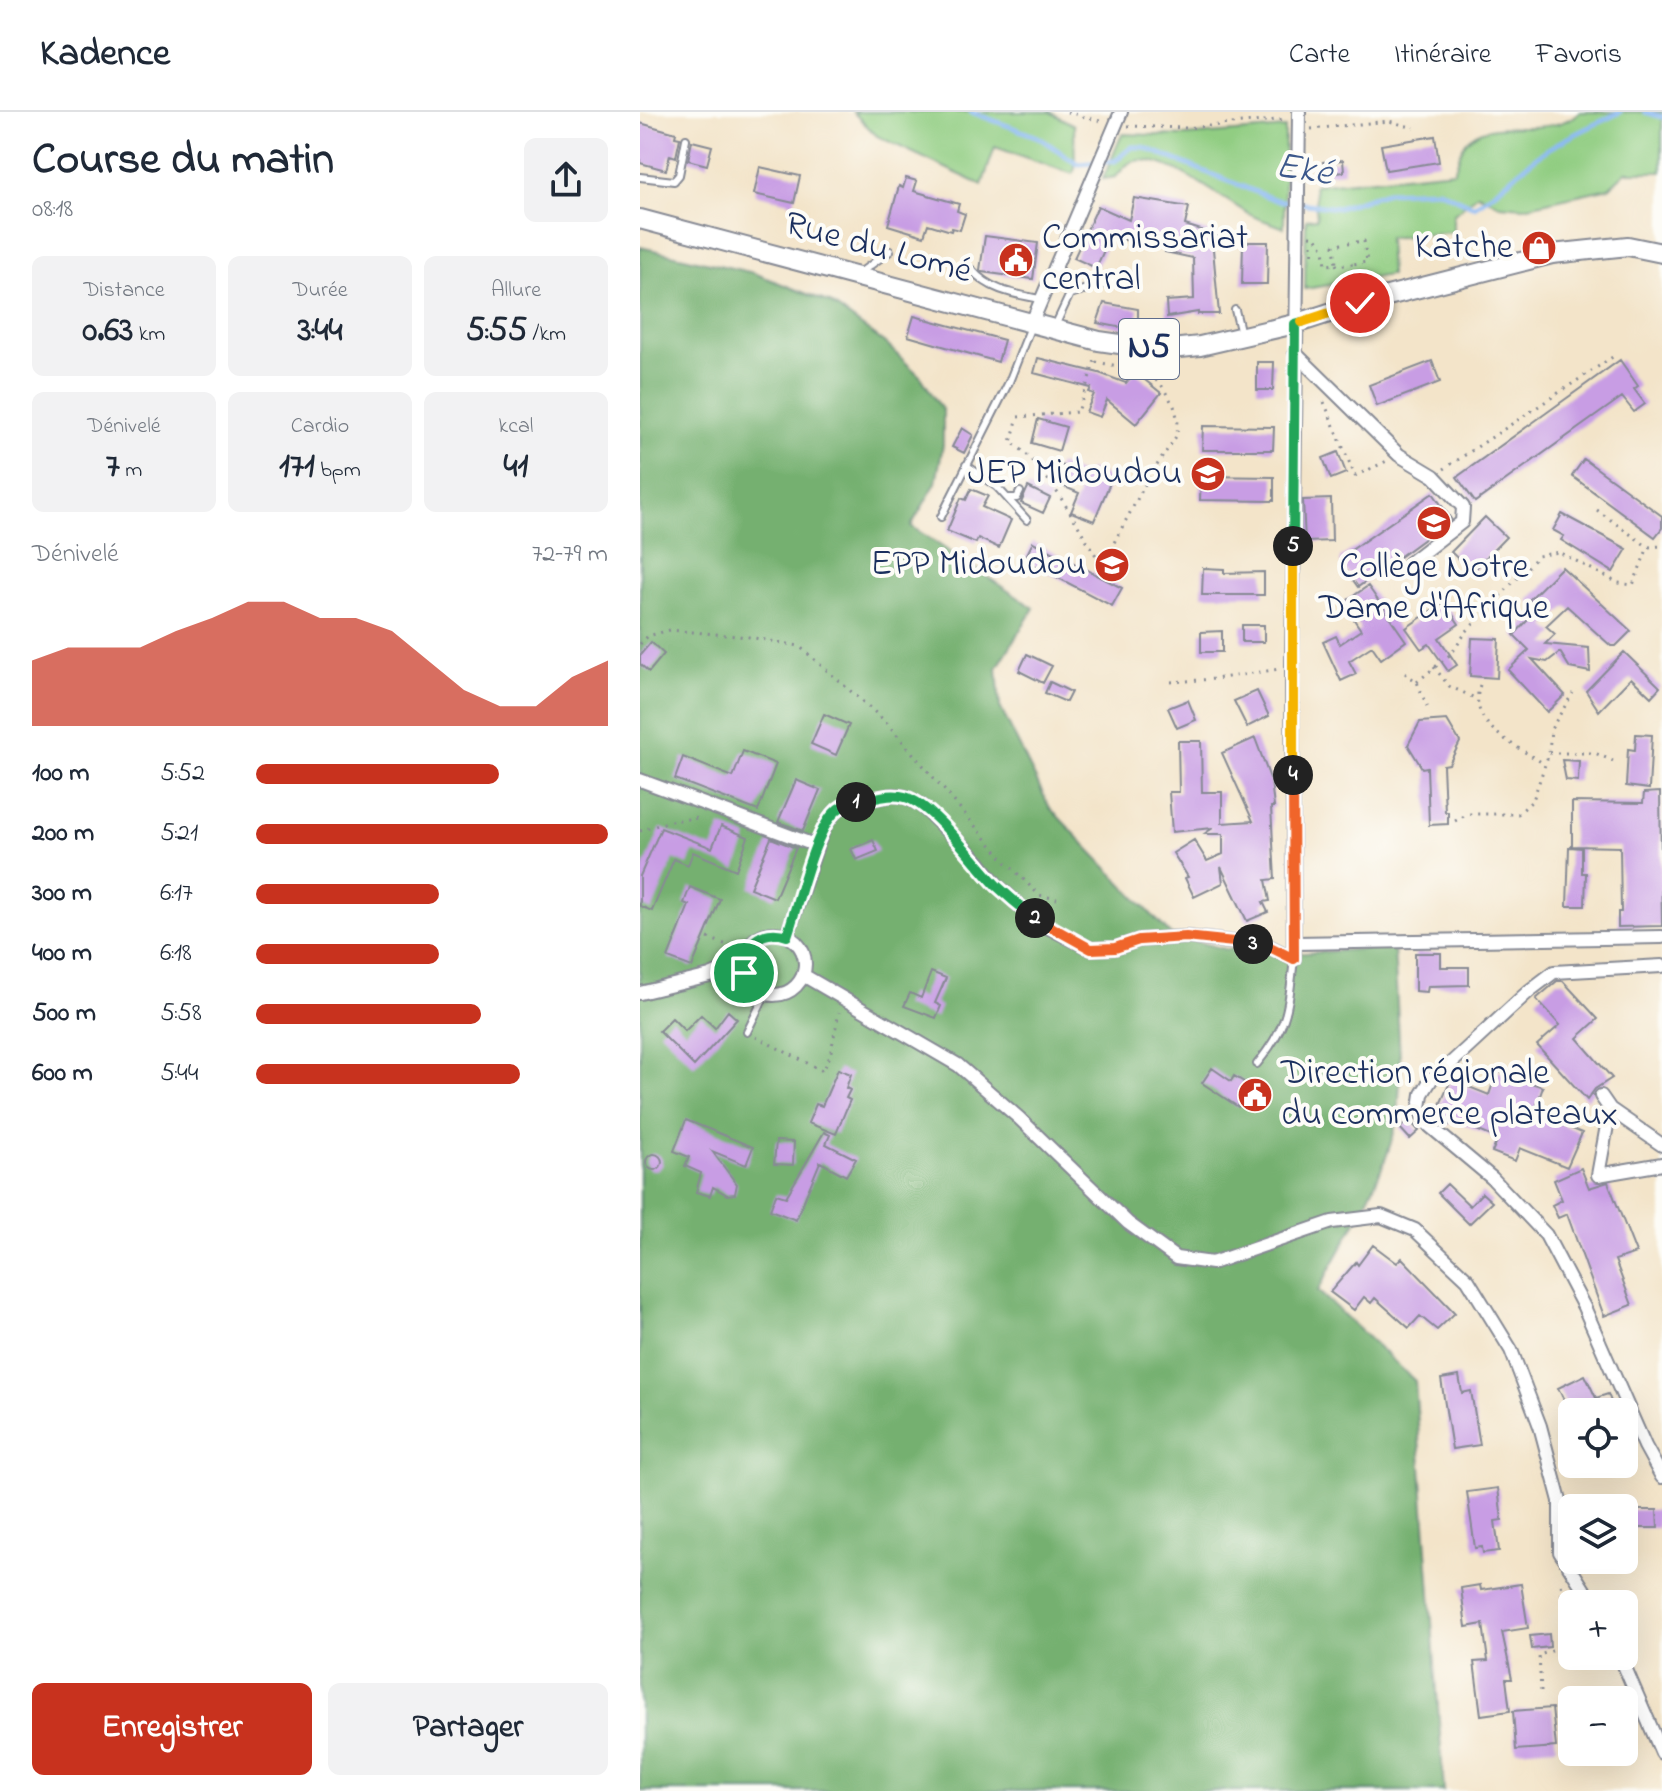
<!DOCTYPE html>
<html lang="fr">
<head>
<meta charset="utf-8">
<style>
  body { margin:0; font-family:"Indie Flower",sans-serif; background:#f2f2f3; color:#1f2937; height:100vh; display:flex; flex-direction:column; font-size:30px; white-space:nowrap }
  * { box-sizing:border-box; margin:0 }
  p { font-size:26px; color:#747a83 }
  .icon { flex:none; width:44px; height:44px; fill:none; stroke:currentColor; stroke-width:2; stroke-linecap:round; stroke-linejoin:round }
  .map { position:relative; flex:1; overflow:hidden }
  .sheet { display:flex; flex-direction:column; background:#fff; width:640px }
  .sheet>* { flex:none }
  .controls { position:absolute; left:918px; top:1286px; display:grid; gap:16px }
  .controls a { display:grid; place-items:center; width:80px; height:80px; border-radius:12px; background:#fff; box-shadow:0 8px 32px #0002; font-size:40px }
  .pin { position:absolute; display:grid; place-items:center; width:68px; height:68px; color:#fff; margin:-34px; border:4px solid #fff; border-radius:50%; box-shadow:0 2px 8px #0007 }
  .km { position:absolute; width:40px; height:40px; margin:-20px; border-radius:50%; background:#222; color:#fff; font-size:22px; line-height:40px; text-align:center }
  .round { display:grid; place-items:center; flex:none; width:84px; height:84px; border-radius:12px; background:#f2f2f3 }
  .summary { display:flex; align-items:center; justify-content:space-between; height:136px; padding:0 32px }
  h1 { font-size:44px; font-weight:700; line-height:60px }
  .figures { display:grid; grid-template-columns:repeat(3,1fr); gap:12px; height:136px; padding:8px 32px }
  .figures div { display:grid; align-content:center; border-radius:12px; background:#f2f2f3; text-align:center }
  .figures b { font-size:34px; font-weight:700 }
  .figures small { font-size:22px; font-weight:400 }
  .figures p { font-size:22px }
  .chart { height:224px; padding:16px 32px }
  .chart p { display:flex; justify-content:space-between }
  .chart svg { width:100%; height:144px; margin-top:8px; fill:#c8321e; opacity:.7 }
  .button { display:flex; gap:16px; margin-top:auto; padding:16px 32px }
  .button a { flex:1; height:92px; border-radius:12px; background:#c8321e; color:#fff; font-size:32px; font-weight:700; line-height:92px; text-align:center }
  .button a+a { background:#f2f2f3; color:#1f2937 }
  ul { padding:0 32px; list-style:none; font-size:26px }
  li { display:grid; grid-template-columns:128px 96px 1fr; align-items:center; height:60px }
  li i { height:20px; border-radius:10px; background:#c8321e }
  header { display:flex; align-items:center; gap:48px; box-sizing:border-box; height:112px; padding:0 40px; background:#fff; border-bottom:2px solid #e0e1e3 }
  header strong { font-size:38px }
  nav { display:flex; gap:44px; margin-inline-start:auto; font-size:28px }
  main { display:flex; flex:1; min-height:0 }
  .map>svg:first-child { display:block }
</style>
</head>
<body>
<header>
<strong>Kadence</strong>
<nav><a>Carte</a><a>Itinéraire</a><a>Favoris</a></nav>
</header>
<main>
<section class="sheet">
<div class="summary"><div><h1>Course du matin</h1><p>08:18</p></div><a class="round"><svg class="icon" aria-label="share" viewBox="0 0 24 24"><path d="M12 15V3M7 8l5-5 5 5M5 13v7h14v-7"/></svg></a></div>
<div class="figures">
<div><p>Distance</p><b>0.63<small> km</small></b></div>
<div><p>Durée</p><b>3:44</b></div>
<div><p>Allure</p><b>5:55<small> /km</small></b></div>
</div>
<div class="figures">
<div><p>Dénivelé</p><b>7<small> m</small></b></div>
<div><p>Cardio</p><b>171<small> bpm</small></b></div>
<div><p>kcal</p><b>41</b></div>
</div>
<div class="chart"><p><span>Dénivelé</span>72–79 m</p>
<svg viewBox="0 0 160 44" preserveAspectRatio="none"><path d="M0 44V24L10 20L20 20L30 20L40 15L50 11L60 6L70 6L80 11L90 11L100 15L110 24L120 33L130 38L140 38L150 29L160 24V44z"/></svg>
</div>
<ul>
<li><b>100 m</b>5:52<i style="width:69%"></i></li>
<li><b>200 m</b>5:21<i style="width:100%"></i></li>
<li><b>300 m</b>6:17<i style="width:52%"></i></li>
<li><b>400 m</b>6:18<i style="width:52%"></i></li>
<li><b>500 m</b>5:58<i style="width:64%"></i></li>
<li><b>600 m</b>5:44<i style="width:75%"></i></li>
</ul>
<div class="button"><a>Enregistrer</a><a>Partager</a></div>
</section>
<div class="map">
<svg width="1022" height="1679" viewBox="0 0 1022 1679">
  <rect width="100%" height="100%" fill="#fdfcf7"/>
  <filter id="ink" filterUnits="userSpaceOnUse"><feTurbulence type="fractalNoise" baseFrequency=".0125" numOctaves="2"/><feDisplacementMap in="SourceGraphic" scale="16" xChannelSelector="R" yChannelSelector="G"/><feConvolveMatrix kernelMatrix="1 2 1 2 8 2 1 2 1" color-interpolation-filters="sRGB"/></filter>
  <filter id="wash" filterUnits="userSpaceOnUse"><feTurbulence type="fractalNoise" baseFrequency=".006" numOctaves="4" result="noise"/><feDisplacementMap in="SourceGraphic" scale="32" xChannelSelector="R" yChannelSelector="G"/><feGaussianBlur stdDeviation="1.8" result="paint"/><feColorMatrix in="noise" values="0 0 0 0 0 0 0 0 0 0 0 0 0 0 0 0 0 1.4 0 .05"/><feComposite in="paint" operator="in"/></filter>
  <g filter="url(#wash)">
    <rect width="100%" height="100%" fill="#f3e4c9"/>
    <path fill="#91cd82" stroke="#567e70" stroke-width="2" d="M213,0H410L434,13L435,56L433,62L355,35L342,73L237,24Z
      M939,0H1022V60H986L969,76L884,95L860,93L838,82L813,103V120L748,126L750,163L665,177L666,107L677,106L674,73L814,59C818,50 820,38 826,30C851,0 908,30 939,0Z
      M645,16L644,116C633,111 619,108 609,102C582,87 526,42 495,49C486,51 482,58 476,65L463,67L482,22L545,24Z"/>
    <path fill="#74b070" stroke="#487067" stroke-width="2" d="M0,135L114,161L190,191L245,231L281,265L303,299V333L296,371L271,414L394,496L357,556L360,595L410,696L531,823L585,837L664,841L754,835L761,965C758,980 760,995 757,1009C743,1070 707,1124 678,1179L775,1269L804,1679H0Z"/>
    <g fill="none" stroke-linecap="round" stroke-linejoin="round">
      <path stroke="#88b8f3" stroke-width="5" d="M331,0L398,25L438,52L475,49L492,35H503L636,88L698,96L747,80L798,78L834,94C861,79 881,54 908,37C931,23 957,12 980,0
        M1005,0L1022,5"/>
    </g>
    <g id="blocks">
      <path fill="#c89de4" d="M0,11L36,21L35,25L40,26L36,45L30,43L26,58L0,51Z
        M795,24L799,50L746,58L741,33Z
        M52,29L72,34L67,53L48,48Z
        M703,48L704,60L685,62L683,50Z
        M120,55L160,64L154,91L114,82Z
        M266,66L277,69L274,79L319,92L317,99L325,102L320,118L312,116L311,119L288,112L284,124L248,113L259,74L263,76Z
        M494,86L549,95L545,113L577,123L573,137L579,202H558V200L527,205L526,189L554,187L553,146L525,140L526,136L470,125L456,156L434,146L458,94L489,108Z
        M345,124L398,131L393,167L342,160L340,158Z
        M603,130H628L627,172H602Z
        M464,191L498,197V213L483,216L457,211Z
        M274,204L364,228L358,250L268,224Z
        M398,246L459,261L486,271L495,260L521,281L496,312L467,288L460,305L446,300L454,282L449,280L451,276L394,261Z
        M980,248L998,274L994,277L1005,292L994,300L982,285L835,390L817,365Z
        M792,249L800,270L737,294L729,273Z
        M617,250H634L633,278H617Z
        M398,307L426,315L419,339L392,331Z
        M563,314L634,315L633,338H562Z
        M322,316L333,323L324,341L312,335Z
        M698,340L706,361L691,367L683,346Z
        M944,347L1022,404V416L1015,425L932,364Z
        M419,352L446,364L449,357L472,366L454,409L431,400L439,381L411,369Z
        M561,364L634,365V389L560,388Z
        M388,375L410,386L403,401L381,391Z
        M331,377L348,384L342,395L371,408L359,436L338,426L336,431L307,419L321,386L326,388Z
        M793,381L811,407L718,475L700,450V446Z
        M691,387L692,429L665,430L663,388Z
        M922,402L987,437L973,460L921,428L924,424L913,418Z
        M845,405L866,425L832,460L811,440Z
        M393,430L482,476L472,494L384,448Z
        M922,455L991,519L976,534H971L927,494L906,514L915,522L905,532L949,536L950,560L930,556L920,540L907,550L892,547L925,583L907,600L868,558L889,538L874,523L898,497L889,488Z
        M563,456L584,457V461L624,460V483H562Z
        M728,474L766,529L741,547L732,534L709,549L716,562L701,569L683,530L696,524L700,532L721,518L703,491Z
        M804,490L819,512L799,526L817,553L808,559L789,532L781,537L766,516Z
        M602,513H624V530H602Z
        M582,519V540H561V520Z
        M832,526L859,527L857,566L830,564Z
        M11,530L24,542L9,560L0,552V543Z
        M984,540L1020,575L1011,585L991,566L959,599L946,579Z
        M387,542L412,554L403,571L379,559Z
        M410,570L431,580L426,590L405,581Z
        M617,579L629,604L607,615L594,589Z
        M548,588L556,608L537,616L528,596Z
        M184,602L209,613L196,643L171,632Z
        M807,608L820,630L809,652L803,653L805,700H808V712L789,713L787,655L782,656L768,633L780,610Z
        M996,622L1012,623L1009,677L986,674L988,637L995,638Z
        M615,626L631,669L634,695H631L635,767L626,768L630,789L623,790L628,800L607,809L581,755L583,771L554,785L545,766L548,765L533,741L554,728L567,749L583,742V722H564L573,716L532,720L529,680H539L538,629H561L562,680H582V711L613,709L582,641Z
        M103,639L136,652L118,699L35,667L43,645L93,665Z
        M922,648L939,649L938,669L926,668Z
        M156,668L180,678L163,719L138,710Z
        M1020,680L1022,814L978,815V800H981L980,735L932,734V690L1003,691L1004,681Z
        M81,714L108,725L96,758L53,740L48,753L34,747L12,799L0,794V764L21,716L72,736Z
        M131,726L156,736L135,786L110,776Z
        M233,728L238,739L216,748L211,737Z
        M929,735L942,736V761H946L945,794H927Z
        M50,775L80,787L52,855L28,846L49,793L44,791Z
        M775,841H801V855H829V873L788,874L787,880L775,879Z
        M291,860L306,866L295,891L301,894L296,906L264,894L270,881L281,886Z
        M917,869H923L958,907L937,926L972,966L955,977L947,988L897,933L920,913L896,887Z
        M88,899L97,907L54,954L19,919L32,906L45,919L61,903L75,916Z
        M572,956L591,969L594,964L612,975L598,995L562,971Z
        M198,957L211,962L206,976L210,978L206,986L210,988L196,1022L168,1011L176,992L182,994Z
        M857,959L903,975L894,1001L942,1021L927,1055L880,1036L875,1049L852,1040L858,1027L811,1007L809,1013L794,1006L814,961L827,966L824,973L849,983Z
        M46,1008L113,1035L106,1053L72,1039L97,1072L95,1082L87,1083L73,1075L70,1084L56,1080L61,1061L45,1054L49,1045L34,1039Z
        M769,1008L779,1019L770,1027L760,1016Z
        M184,1020L190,1023L186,1032L216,1047L206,1064L180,1050L156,1108L130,1098L136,1082L146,1085Z
        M136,1029L154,1030L153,1053L134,1052Z
        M6 1050a8 8 0 1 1 16 0a8 8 0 1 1-16 0Z
        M941,1056L949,1076L968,1070L996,1141L975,1148L992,1193L964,1204L927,1102L918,1106L912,1093L922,1088L914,1068Z
        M807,1072L830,1094L842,1081L852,1090L829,1112L798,1081Z
        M733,1133L757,1151L762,1146L815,1201L797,1218L780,1204L769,1216L735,1186L731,1191L724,1185L714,1198L690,1180L716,1150L718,1153Z
        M945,1263L956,1286L968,1282L975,1300H930L918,1276Z
        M819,1264L822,1281L831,1279L840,1333L812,1337L801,1267Z
        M858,1376L862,1408L855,1409L859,1439L843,1441L842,1435L835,1436L827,1380Z
        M988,1398H1017L1018,1416H988Z
        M881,1472L888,1516L862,1520L872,1567H866L870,1599L841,1603L834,1550L848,1549L843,1512L826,1515L821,1476L840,1473L841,1478Z
        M909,1522L910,1535L892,1537L890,1524Z
        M912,1596L916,1635L876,1638L873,1599Z"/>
    </g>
  </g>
  <g filter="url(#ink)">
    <use href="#blocks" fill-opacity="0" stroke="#878a94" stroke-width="2"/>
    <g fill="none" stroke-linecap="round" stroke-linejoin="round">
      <defs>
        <path id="lane" d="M0,65L34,69L39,63L46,27
          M332,158C350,179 375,182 400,187
          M221,160L250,139
          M595,198L601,222
          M415,214L430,182L491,164
          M326,353L357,375L387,408
          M369,386H377L380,380
          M301,405L369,270L391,214
          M107,920L126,881
          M617,952C649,912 648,897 654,847"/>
        <path id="street" d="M392,210L481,0
          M655,241L759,343L794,364L823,395L822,410L769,451
          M0,668L177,734
          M103 852a31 31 0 1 1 62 0a31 31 0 1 1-62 0Z
          M147,824L177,734L186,712L195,700L208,691L254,683L266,685L281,693L339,750L356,772L384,798L402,812L451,837L475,836L499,828L546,825L628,834L654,847L652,555L659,0
          M655,831L1022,825
          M1022,854L914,860L889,879L809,953L792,966L782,982L780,996L785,1010L852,1066L906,1123L944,1195L1005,1334L1022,1365
          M163,863L318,953L379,1006L488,1111L536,1146L572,1151L692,1110L741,1104L775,1118L828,1168L871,1238L900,1314L920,1389V1440L953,1492
          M0,881L70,864L103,850
          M961,984L970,997L958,1063L1022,1052
          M970,997L1022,1033
          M980,1544L1022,1641"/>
        <path id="primary" d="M0,107L459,229L521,238L560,234L655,212L720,191L912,142L988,134L1022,141"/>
      </defs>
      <use href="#lane" stroke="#878a94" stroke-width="10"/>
      <use href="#street" stroke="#878a94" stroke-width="16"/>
      <use href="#primary" stroke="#878a94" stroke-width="22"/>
      <path stroke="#878a94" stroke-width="3" stroke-dasharray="2 6" stroke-linecap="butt" d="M427,0L464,10
        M488,14L546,16L647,7
        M671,17L749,9L774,16
        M670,124L676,125L684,137L686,153L696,152L694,133L724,129L727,150L713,152
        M672,132L673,144
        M696,152L697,154L713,152L718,176
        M456,250L506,259L522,274L534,294L538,308L537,323L508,367L462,453C439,418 406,351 371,330L378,305L438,300L456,245
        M684,290L715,364L747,349
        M804,357L974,244
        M957,398L1008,435L1022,434
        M0,532L8,524L30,518L109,525L159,534L246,610L366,750L399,783L417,787
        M794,555L809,574L837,587
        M765,561L777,570L789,599
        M531,570L575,567L640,557
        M777,570L812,541L826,520L898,444L919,440L978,471L993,473L1008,435
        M840,573C826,613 876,633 904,652
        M909,641H955L973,649
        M815,709L828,702H878L893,688L909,641L911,617L933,581
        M0,719L30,709L58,706
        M68,826L98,837
        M116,925L183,959L190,944L199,900
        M901,1579L899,1543L915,1538L925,1527L921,1468"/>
      <use href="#lane" stroke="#fff" stroke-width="6"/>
      <use href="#street" stroke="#fff" stroke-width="12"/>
      <use href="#primary" stroke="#fff" stroke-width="18"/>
    </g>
  </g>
  <g fill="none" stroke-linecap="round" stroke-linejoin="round" filter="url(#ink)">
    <defs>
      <path id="split-1" d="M104,861C101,834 121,815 147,824C158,793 173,723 194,701C200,694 208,691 216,690"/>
      <path id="split-2" d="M216,690C232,688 249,680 265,685C294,693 335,752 357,774C369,785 382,796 395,806"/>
      <path id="split-3" d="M395,806L451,837L475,836L499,828L546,825L613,832"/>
      <path id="split-4" d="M613,832L628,834L654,847L653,663"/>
      <path id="split-5" d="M653,434V663"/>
      <path id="split-6" d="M653,434L655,212L662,210"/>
      <path id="split-7" d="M662,210L720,191"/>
    </defs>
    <use href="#split-1" stroke="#fff" stroke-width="16"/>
    <use href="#split-2" stroke="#fff" stroke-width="16"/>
    <use href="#split-3" stroke="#fff" stroke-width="16"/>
    <use href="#split-4" stroke="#fff" stroke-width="16"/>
    <use href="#split-5" stroke="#fff" stroke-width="16"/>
    <use href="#split-6" stroke="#fff" stroke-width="16"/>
    <use href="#split-7" stroke="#fff" stroke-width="16"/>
    <use href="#split-1" stroke="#22a559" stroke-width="10"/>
    <use href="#split-2" stroke="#22a559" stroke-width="10"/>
    <use href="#split-3" stroke="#f0652b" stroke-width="10"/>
    <use href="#split-4" stroke="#f0652b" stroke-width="10"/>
    <use href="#split-5" stroke="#f5b400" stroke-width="10"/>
    <use href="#split-6" stroke="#22a559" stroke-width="10"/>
    <use href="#split-7" stroke="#f5b400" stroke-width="10"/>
  </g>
  <defs>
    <symbol id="shop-disc" viewBox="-11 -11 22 22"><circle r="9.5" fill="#c8321e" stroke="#fdfcf7"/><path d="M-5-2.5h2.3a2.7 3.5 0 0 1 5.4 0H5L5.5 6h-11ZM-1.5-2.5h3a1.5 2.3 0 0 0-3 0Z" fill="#fff"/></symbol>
    <symbol id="civic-disc" viewBox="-11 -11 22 22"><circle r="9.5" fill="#c8321e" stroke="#fdfcf7"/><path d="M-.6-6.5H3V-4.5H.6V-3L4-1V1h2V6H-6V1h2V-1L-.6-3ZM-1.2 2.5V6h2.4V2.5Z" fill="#fff"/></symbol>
    <symbol id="school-disc" viewBox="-11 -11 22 22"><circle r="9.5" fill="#c8321e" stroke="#fdfcf7"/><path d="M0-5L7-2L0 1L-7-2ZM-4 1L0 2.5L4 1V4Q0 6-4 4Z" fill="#fff"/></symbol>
  </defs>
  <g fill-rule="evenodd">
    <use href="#shop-disc" x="879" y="116" width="40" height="40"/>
    <use href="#civic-disc" x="356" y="128" width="40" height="40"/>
    <use href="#school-disc" x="548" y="342" width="40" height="40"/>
    <use href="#school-disc" x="774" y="391" width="40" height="40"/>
    <use href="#school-disc" x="452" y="433" width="40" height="40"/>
    <use href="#civic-disc" x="595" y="963" width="40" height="40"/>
  </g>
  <g text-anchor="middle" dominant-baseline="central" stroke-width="8" stroke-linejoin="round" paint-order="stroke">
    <rect fill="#fdfcf7" stroke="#5f6c8c" stroke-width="2" x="479" y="207" width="60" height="60" rx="6"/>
    <g font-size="34" font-weight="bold" fill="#1b2f5e">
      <text x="509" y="237">N5</text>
    </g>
    <g font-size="36" fill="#1b2f5e" stroke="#fdfcf7" text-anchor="end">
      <text x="402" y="127" text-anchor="start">Commissariat<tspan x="402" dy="41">central</tspan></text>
      <text x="873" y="136">Katche</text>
      <text x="542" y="362">JEP Midoudou</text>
      <text x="446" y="453">EPP Midoudou</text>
      <text x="794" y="456" text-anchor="middle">Collège Notre<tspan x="794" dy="41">Dame d'Afrique</tspan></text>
      <text x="641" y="962" text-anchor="start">Direction régionale<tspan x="641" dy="41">du commerce plateaux</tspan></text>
    </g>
    <g font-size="36" fill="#1b2f5e" stroke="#fdfcf7">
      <text transform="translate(238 137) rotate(15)">Rue du Lomé</text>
    </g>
    <g font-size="38" font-style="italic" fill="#3c588b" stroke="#fdfcf7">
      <text transform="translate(664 59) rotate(9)">Eké</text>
    </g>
  </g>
</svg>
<div class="controls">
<a><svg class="icon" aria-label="locate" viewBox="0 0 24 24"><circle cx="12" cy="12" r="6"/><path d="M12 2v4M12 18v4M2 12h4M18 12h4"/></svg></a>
<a><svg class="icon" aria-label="layers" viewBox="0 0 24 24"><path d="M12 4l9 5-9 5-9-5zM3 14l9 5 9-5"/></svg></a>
<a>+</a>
<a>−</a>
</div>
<div class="pin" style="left:104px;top:861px;background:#1e9e55"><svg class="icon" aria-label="arrive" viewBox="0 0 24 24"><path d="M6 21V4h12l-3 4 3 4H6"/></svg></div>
<div class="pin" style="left:720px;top:191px;background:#d93025"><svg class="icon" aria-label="check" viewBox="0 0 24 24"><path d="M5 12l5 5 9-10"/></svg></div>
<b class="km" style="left:216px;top:690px">1</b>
<b class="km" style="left:395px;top:806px">2</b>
<b class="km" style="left:613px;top:832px">3</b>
<b class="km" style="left:653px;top:663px">4</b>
<b class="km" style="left:653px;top:434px">5</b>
</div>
</main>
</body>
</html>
